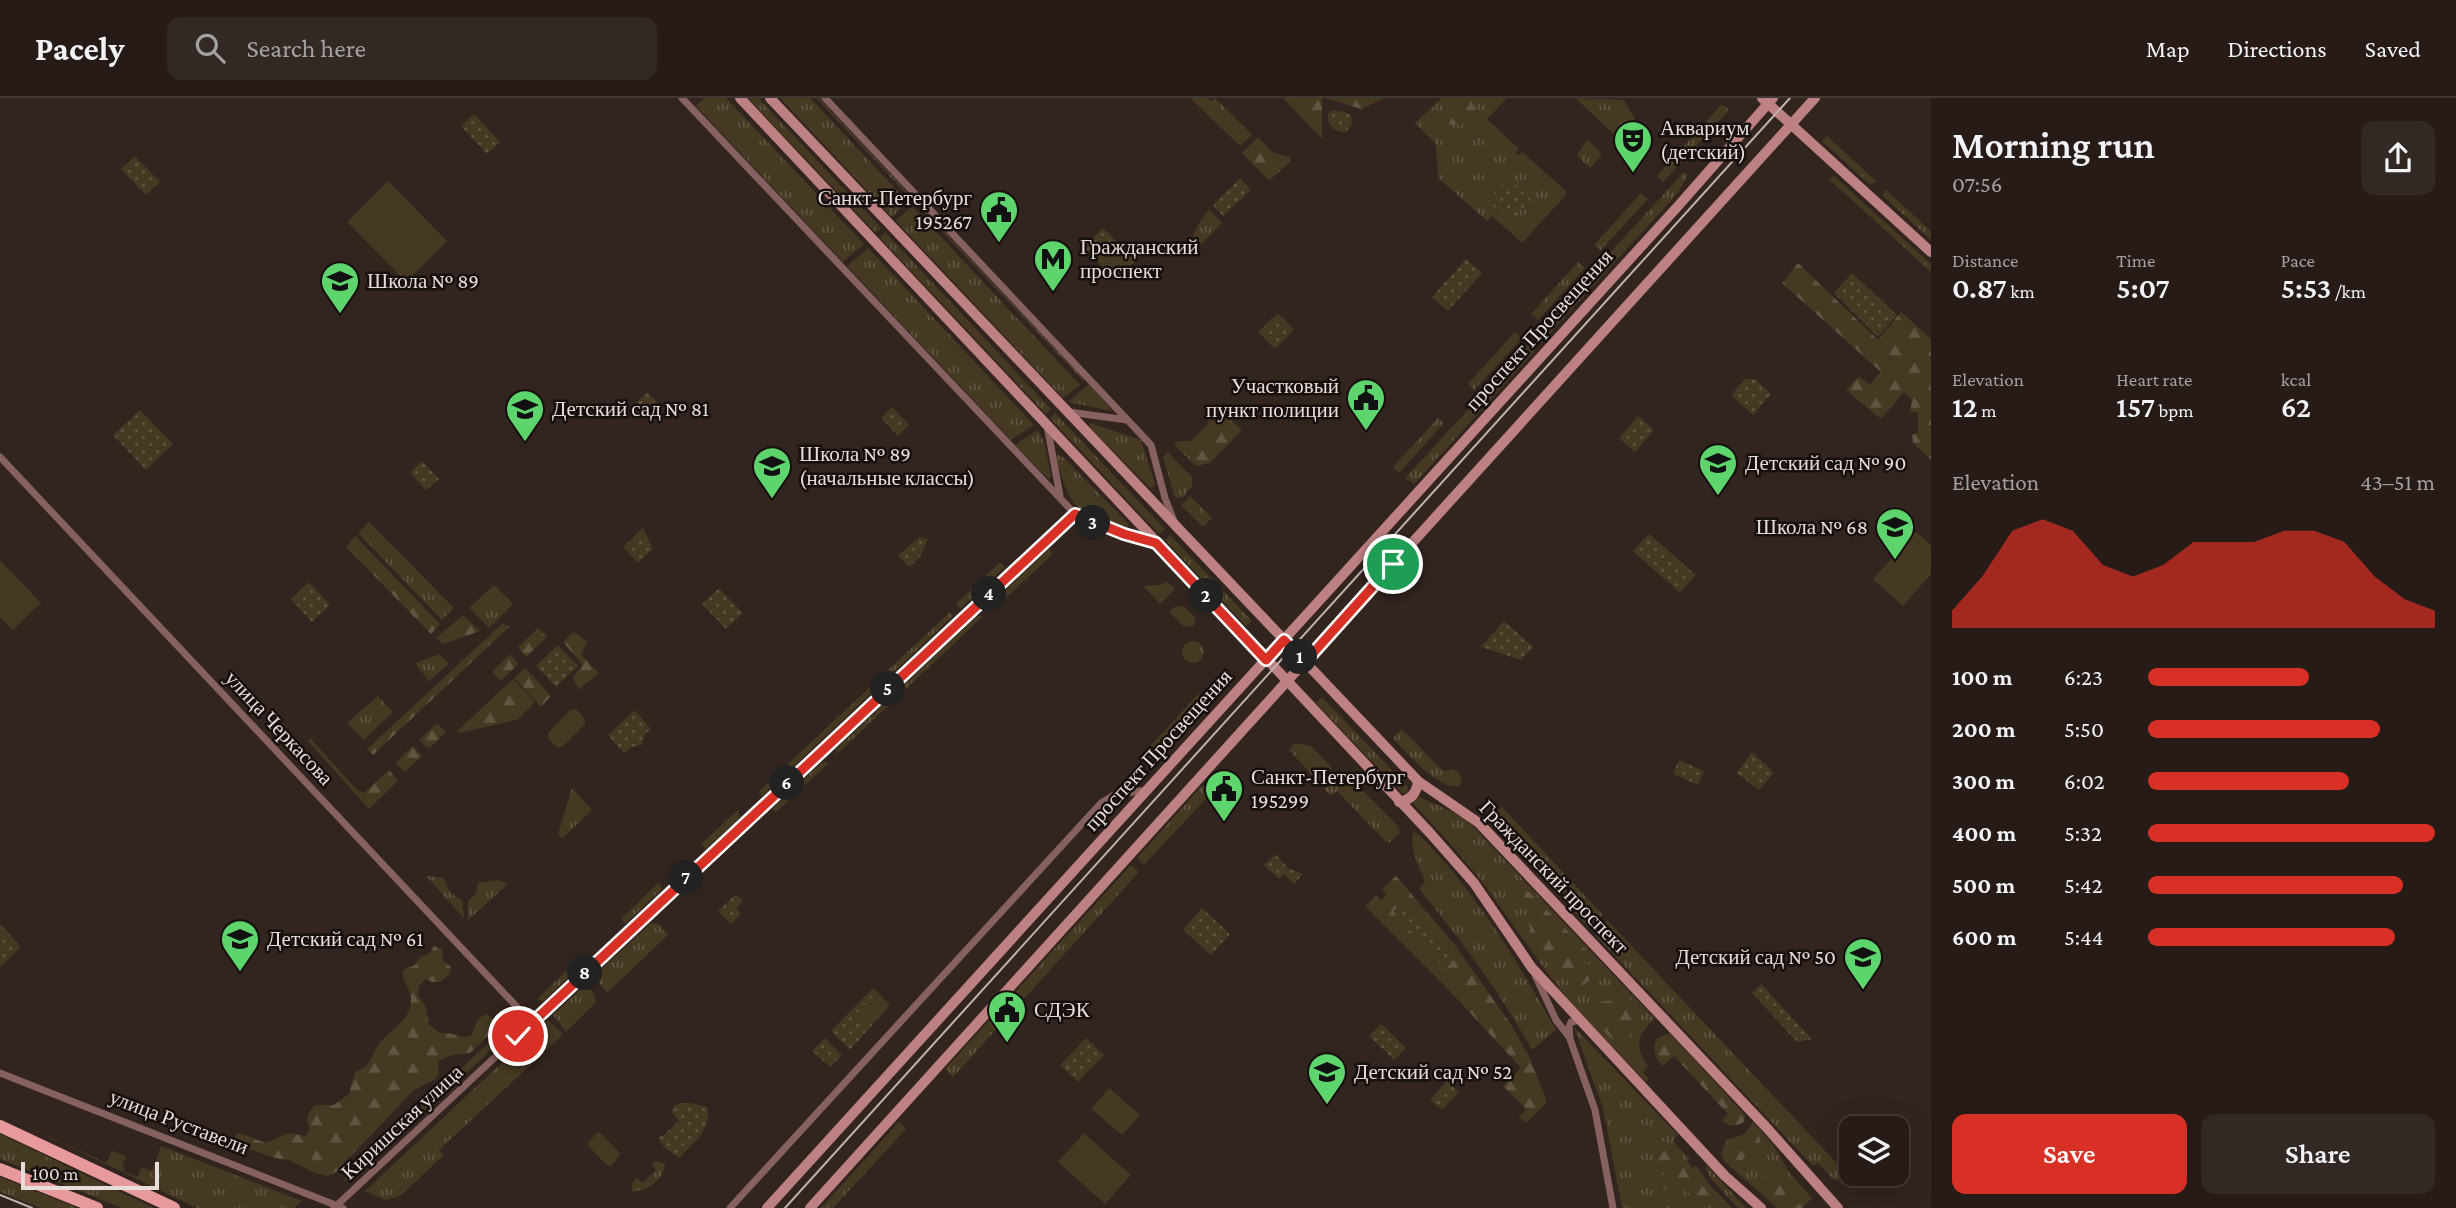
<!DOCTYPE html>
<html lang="en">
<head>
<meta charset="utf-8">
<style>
  body { margin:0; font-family:"Crimson Pro",serif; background:#322824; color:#f1f3f6; height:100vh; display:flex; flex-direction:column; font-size:26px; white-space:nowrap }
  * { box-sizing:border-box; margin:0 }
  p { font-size:23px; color:#a4a1a1 }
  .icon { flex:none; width:38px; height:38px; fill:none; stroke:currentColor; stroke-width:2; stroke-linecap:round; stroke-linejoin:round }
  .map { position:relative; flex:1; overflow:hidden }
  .panel { display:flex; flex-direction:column; background:#261b17; width:525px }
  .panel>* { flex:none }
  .controls { position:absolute; left:1839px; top:1018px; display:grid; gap:14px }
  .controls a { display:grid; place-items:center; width:70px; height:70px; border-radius:14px; background:#261b17; box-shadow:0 7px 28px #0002,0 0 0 2px #423936; font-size:35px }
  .scale { position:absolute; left:21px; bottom:18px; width:138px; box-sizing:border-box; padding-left:7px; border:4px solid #e7ddda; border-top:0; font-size:19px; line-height:24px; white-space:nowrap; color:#e7ddda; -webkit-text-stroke:5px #150f0d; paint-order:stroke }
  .pin { position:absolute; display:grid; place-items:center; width:60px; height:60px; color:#fff; margin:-30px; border:4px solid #fff; border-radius:50%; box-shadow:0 2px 7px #0007 }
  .km { position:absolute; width:35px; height:35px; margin:-18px; border-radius:50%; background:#222; color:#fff; font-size:19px; line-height:35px; text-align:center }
  .round { display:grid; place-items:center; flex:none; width:74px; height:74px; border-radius:14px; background:#322824 }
  .overview { display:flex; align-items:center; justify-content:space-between; height:119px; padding:0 21px }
  h1 { font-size:38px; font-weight:600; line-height:52px }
  .metrics { display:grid; grid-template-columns:repeat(3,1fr); gap:10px; height:119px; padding:7px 21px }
  .metrics div { display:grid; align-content:center }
  .metrics b { font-size:30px; font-weight:600 }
  .metrics small { font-size:19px; font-weight:400 }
  .metrics p { font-size:19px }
  .chart { height:196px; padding:14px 21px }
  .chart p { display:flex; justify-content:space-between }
  .chart svg { width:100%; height:126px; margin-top:7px; fill:#d93025; opacity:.7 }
  .cta { display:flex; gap:14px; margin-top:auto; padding:14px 21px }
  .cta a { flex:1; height:80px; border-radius:14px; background:#d93025; color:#fff; font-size:28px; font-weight:600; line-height:80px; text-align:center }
  .cta a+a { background:#322824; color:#f1f3f6 }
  ul { padding:0 21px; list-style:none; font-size:23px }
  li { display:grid; grid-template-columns:112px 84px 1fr; align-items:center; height:52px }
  li i { height:18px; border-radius:9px; background:#d93025 }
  header { display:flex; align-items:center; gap:42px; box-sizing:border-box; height:98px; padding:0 35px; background:#261b17; border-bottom:2px solid #423936 }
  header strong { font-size:33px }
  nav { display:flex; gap:38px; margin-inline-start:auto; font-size:24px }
  .search { width:490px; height:63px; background:#322824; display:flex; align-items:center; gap:18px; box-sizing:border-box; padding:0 24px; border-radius:14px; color:#a4a1a1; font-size:26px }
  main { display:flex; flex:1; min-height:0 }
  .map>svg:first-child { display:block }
</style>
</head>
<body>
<header>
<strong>Pacely</strong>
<div class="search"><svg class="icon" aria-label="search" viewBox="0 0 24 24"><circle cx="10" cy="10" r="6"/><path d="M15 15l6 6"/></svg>Search here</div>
<nav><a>Map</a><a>Directions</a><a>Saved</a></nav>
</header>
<main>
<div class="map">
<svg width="1931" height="1110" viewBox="0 0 1931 1110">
  <defs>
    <pattern id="grass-tufts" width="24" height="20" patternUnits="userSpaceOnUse" patternTransform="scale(1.75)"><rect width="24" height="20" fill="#463922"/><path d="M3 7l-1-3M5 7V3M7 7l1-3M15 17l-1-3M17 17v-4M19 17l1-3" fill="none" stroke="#615542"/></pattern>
    <pattern id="forest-firs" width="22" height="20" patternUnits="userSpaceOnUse" patternTransform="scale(1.75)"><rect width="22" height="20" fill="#463922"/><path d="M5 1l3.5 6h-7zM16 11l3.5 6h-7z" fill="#615542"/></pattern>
    <pattern id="park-dots" width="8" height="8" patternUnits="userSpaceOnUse" patternTransform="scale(1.75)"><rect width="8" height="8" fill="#463922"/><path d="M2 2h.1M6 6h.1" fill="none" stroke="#615542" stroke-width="1.8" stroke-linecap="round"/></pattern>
  </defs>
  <rect width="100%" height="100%" fill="#32241f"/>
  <path fill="url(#grass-tufts)" d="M704,0H726L864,146L843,164L696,8Z
    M748,0H758L881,130L876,135Z
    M780,0H810L908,104L892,119Z
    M816,0H819L912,99L911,101Z
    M1190,0H1207L1211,3L1215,0L1252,37L1240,48Z
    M1442,0H1444L1443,25L1475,15L1471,0H1507L1487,21L1519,51L1516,54L1518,57L1522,54L1566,93V97L1522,145L1492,118L1487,123L1438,80L1436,46L1415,25Z
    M1575,0L1624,2L1635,21L1617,39Z
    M1722,6L1729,12L1663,84L1657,78Z
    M1827,38L1877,84L1869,86L1822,43Z
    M1587,41L1601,55V58L1590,70L1577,58Z
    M1684,74L1688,77L1677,96L1542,244L1535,237Z
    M1834,78L1931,166V174L1829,81Z
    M1885,91L1931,133V142L1883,98Z
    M1641,95L1648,101L1600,153L1594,147Z
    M916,103L1085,282L1083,283L915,105Z
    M912,108L1080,287L1063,300L896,123Z
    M1209,111L1222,125L1188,160C1189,141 1197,127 1209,111Z
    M885,134L1051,311L1046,316L880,140Z
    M868,150L1034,327L1011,342L847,168Z
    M1578,164L1585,170L1538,222L1531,216Z
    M1515,234L1522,240L1474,292L1468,286Z
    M1528,246L1535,253L1489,303L1482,296Z
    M1089,286L1111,311V313L1068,304Z
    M1477,302L1484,309L1414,386L1405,380Z
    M1212,306L1242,332L1210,365L1196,368L1174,347L1178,343H1191L1207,327L1210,316L1203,309Z
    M1055,315L1165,431L1159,436L1050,320Z
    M1438,320L1444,325L1399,375L1393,369Z
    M1090,325L1141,342L1155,386L1154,389L1150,390L1089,329Z
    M1038,332L1044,344L1051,378L1049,381L1015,347Z
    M1168,354L1192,379V388L1183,399L1177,400L1174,397L1163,359Z
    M1057,357L1062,358L1129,426L1128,431L1125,432C1076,414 1070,411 1056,360Z
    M1190,398L1212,420L1203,429L1181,407Z
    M369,424L454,510L442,522L358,435Z
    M1170,437L1252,523L1246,528L1165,442Z
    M1049,451L1053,456L994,511L991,506Z
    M1000,464L1005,469L960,511L956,506Z
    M1168,484L1175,491L1160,506L1143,488L1159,487Z
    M494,487L513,506L489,530L469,510Z
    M1176,508L1185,509L1196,521L1194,528L1184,529L1169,514Z
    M950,514L953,518L762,698L758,694Z
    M977,518H983L836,657V651Z
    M1182 554a11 11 0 1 1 22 0a11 11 0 1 1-22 0Z
    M440,556L449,566L429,583L415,565Z
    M1198,596L1204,601L1145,666L1141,660L1143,656Z
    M378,598L393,614L364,642L347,625Z
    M1322,599L1408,689L1407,695H1402L1316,605Z
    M1402,631L1443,673L1454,671L1462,679L1460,688C1439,693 1407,655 1393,640Z
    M1295,645L1311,648L1332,670L1318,683L1289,652Z
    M825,664L829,665L776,714L772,711L821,665Z
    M1343,673L1399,729L1400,735L1389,745L1386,744L1337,693L1331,698L1324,691Z
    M1210,685L1216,690L1144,767L1137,760L1200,690Z
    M572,690L592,712L562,741L558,736Z
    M1417,698L1457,716L1468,723L1655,921C1636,936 1635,950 1648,968L1643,974L1649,981L1646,984L1572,906L1551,880L1480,781L1447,742L1413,705Z
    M1502,709L1603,817L1591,828H1587L1493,728L1489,722Z
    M738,712L740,719L706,751L701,746Z
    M1414,734C1424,739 1432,751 1441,760C1487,812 1522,872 1556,932L1532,952C1500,894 1461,842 1419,791L1425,784C1420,770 1407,747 1414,734Z
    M1131,767L1139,774L953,979L945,971Z
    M426,778L444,780L450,795L462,802L464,820Z
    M498,782L508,786L468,822V803L476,795L478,785Z
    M658,785L663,790L625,826L621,821Z
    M1607,822L1850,1079L1834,1082L1818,1065L1813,1068L1595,837V833Z
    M651,825H657L668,837L607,895L594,878Z
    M580,860L584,865L542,904L538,900Z
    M584,888C590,891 596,896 596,904L566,934L553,917Z
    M548,922L563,936L539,959L526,942Z
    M505,929L510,934L348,1086L344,1081Z
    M1574,929L1678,1037L1673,1043L1689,1060L1687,1063L1693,1070L1696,1067L1709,1086L1732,1110H1622L1603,1010Z
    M521,947L537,961L439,1052L444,1057L400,1098L386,1102L365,1093Z
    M0,1015L106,1065L112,1053L126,1058L122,1068L125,1070L123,1073L137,1079L142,1069L152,1073L161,1048L302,1103L294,1110H197Z
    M899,1024L906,1031L833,1110H821Z
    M1753,1024L1773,1047L1789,1074L1812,1100L1802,1110H1777L1724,1063L1721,1056L1726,1042L1745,1036Z
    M0,1036L154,1110H122L0,1061Z
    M656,1063L665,1066C665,1079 647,1095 633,1093L631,1090L634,1082L637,1080L643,1085L656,1072L651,1066Z
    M1707,1068L1746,1110H1738L1712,1082L1705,1070Z
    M0,1079L73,1108L76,1110H41L0,1094Z"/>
  <path fill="url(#forest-firs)" d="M1283,0H1322V41Z
    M1325,0H1385L1361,11Z
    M1444,0H1471L1475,15L1461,28L1443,25Z
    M1258,39L1272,54L1290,59L1291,63L1269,83L1242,55Z
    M1798,165L1878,242L1901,214L1931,241V362L1913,345L1912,337L1918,335V314H1910L1912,302L1904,294L1881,321L1846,292L1859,278L1870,287L1881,274L1782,185Z
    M1218,311L1239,332L1209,364L1198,368L1184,352L1209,327L1211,317Z
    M355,438L440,526L431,536L346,449Z
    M463,517L480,533L443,546L436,540Z
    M502,526L510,528L373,657L367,651Z
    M538,530L547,539L526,559L518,549Z
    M573,534L579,537L587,544L581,557L599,575L579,591L572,580L583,567L563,544Z
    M510,556L518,566L501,583L492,574Z
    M525,570L551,598L541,609L514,580Z
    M513,581L535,604L517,622L459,635L457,633Z
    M437,625L446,634L429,651L419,642Z
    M311,641L356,691L364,695L389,672L398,683L369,711L308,643Z
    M413,648L422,658L405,674L395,665Z
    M1396,778L1455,847L1512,928L1530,960L1547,1004L1526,1025L1519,1019L1526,1011L1503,988L1521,970L1450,893L1365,808L1376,798L1381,802L1387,796L1382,791Z
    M1522,792H1527L1589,855V859L1584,861V865L1600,869L1602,872L1574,895L1570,890V885L1531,840L1527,807L1523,799H1520Z
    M434,848L442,850L443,863L451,869C451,876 443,885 434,884C431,884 428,882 425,881L419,888L418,897L426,909L429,927L440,935C452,933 459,941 471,938L478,921L486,916L494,921L496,926L494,932L470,955L452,957L438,963L439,976C434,984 422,987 413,993L336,1074L328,1078L315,1075L289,1062L275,1060L234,1046L236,1037L240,1035L266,1045L288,1035L306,1038L310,1030C305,1019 307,1016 315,1007H334L349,996L355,974C372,968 370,959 379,946C390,931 410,924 411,903C412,891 401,884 403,872L415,867L420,859L429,856Z
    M1622,898H1626L1637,910C1636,922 1632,933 1627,944C1617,948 1611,940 1604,933L1603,928L1592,911L1594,905L1613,902Z
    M1670,935L1745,1017L1744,1024C1735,1029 1729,1029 1722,1022L1728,1016L1674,958L1663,968C1655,959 1651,952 1657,940Z
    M1757,1031L1761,1046L1747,1056L1739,1067L1724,1061L1726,1044Z
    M1664,1043L1669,1046L1695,1084L1709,1093L1711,1104H1699C1683,1093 1693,1091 1671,1095L1661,1087L1660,1084L1664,1075L1653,1061L1659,1044Z
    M1776,1068C1793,1078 1795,1084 1790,1102L1794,1109L1803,1104V1097L1812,1100L1802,1110H1779L1767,1098L1761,1086L1768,1072Z"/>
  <path fill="url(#park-dots)" d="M1332,12L1345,14L1351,18L1352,26L1346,34C1336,35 1326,27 1328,16Z
    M474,16L500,44L487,56L461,28Z
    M135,58L160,84L146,97L121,71Z
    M1240,80L1251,92L1223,118L1213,107Z
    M1508,81L1531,101L1511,123L1488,103Z
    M1103,130L1120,147L1100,166L1083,149Z
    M1466,161L1482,175L1448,213L1432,199Z
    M1852,175L1897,217L1878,239L1834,195Z
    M1278,215L1294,232L1275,251L1258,234Z
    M1745,281H1755L1771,296L1753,317L1731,297Z
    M647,294L656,303L639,320L630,311Z
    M892,309L909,327L898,338L881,320Z
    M140,312L173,346L146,372L113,337Z
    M1638,318L1654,332L1635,354L1619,340Z
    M422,363L439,381L426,392L410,375Z
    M643,430L653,451L638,465L623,449Z
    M1649,436L1696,477L1680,495L1633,453Z
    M920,439L928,441L920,459L909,469L898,457Z
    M309,484L330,507L312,524L291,501Z
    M719,490L743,515L726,531L702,506Z
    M1504,523L1533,549L1521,562L1481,549Z
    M558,547L578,568L556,589L536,568Z
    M635,612L651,631L645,636L642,647L631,649L624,655L608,637Z
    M1752,654L1774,675L1759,692L1737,675Z
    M1679,662L1704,673L1698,687L1673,676Z
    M1275,756L1288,770L1303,776L1294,786L1284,776L1279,781L1264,767Z
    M736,796L743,803L736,810L741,816L731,826L718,813Z
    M1403,805L1454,862L1445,871L1393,813Z
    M1202,810L1230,836L1211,857L1183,832Z
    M0,826L21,849L0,869Z
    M1761,886L1812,941L1797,944L1752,895Z
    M873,890L890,907L850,952L831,933Z
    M1381,926L1406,950L1394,962L1369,938Z
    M825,940L842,957L830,969L812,953Z
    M1086,940L1104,957L1078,984L1060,967Z
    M1447,983L1459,994L1442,1012L1430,1002Z
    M691,1005L707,1009C713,1031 693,1045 679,1060L664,1049L658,1040L665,1036L679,1023L671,1013C675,1004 683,1005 691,1005Z"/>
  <path fill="#463922" d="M388,83L447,143L406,184L347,124Z
    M1120,147L1136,163L1116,182L1100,166Z
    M1916,434L1931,447V476L1903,508L1873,481Z
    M0,462L41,505L13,532L0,519Z
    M576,611L585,621V626L562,649H557L548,641V635L570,612Z
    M876,895L887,905L866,926L855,916Z
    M1109,990L1140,1017L1122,1037L1091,1011Z
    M598,1034L602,1036L621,1056L611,1068L605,1066L587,1046Z
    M1084,1035L1131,1077L1105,1106L1058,1064Z"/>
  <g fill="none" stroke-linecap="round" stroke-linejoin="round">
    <path stroke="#876162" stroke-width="7" d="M682,0L1075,416L1123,436L1155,444
      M825,0L1151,347L1165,400L1174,423
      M1069,314L1127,322
      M1047,327L1060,398
      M0,359L532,925
      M1535,877L1556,922L1570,940
      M1580,922L1571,924L1569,929L1570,941L1595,1012L1613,1110
      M0,975L343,1110
      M334,1110L1075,416
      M730,1110L1101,705L1114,697L1147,692"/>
    <path stroke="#bd8182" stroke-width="10" d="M740,0L1430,735L1474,785L1532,870L1725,1078L1761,1110
      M770,0L1418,683L1479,725L1766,1029L1838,1110
      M1762,0L1931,154
      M1399,704C1411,702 1417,695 1418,683
      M767,1110L1679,107L1773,0
      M810,1110L1815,0"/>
    <path stroke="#e7999c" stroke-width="12" d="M0,1028L174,1110
      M0,1071L97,1110"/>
    <path stroke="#beb3b0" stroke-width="2" d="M0,1097L32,1110
      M785,1110L1790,0"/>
  </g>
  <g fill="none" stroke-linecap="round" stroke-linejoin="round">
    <defs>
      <path id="route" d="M518,938L1075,416L1124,436L1156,445L1266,562L1284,542L1305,564L1393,466"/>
    </defs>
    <use href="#route" stroke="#fff" stroke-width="14"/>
    <use href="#route" stroke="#d93025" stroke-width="9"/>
  </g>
  <defs>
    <symbol id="theatre-pin" viewBox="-11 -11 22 30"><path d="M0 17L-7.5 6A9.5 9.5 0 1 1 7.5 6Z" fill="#5ed56c" stroke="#150f0d"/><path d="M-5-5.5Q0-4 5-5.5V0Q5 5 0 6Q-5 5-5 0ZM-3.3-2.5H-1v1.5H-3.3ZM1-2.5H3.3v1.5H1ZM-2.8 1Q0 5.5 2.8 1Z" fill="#111"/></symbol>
    <symbol id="civic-pin" viewBox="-11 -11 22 30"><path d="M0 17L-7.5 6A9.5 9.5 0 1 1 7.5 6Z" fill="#5ed56c" stroke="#150f0d"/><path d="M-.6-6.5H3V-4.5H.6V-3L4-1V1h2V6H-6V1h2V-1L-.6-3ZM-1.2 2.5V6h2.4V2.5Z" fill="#111"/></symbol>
    <symbol id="metro-pin" viewBox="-11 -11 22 30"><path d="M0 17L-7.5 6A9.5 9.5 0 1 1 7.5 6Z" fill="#5ed56c" stroke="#150f0d"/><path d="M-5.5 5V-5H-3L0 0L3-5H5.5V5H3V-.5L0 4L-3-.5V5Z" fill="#111"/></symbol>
    <symbol id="school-pin" viewBox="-11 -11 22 30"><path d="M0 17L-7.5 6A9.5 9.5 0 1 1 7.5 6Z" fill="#5ed56c" stroke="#150f0d"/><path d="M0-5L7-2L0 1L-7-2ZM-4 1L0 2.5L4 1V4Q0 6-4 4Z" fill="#111"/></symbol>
  </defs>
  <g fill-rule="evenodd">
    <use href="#theatre-pin" x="1611" y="20" width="44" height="60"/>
    <use href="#civic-pin" x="977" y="90" width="44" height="60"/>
    <use href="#metro-pin" x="1031" y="139" width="44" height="60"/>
    <use href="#school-pin" x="318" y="161" width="44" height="60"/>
    <use href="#civic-pin" x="1344" y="278" width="44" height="60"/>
    <use href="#school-pin" x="503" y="289" width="44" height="60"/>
    <use href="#school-pin" x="1696" y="343" width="44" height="60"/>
    <use href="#school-pin" x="750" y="346" width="44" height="60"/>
    <use href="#school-pin" x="1873" y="407" width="44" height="60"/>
    <use href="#civic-pin" x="1202" y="669" width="44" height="60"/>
    <use href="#school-pin" x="218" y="819" width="44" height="60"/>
    <use href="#school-pin" x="1841" y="837" width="44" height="60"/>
    <use href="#civic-pin" x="985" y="890" width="44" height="60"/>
    <use href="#school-pin" x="1305" y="952" width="44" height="60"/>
  </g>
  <g text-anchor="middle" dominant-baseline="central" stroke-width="5" stroke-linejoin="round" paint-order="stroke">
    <g font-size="21" fill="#e7ddda" stroke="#150f0d" text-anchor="start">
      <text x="1660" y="30">Аквариум<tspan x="1660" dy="24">(детский)</tspan></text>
      <text x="972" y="100" text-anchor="end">Санкт-Петербург<tspan x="972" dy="24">195267</tspan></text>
      <text x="1080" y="149">Гражданский<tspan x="1080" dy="24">проспект</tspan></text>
      <text x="367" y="183">Школа № 89</text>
      <text x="1339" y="288" text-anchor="end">Участковый<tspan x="1339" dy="24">пункт полиции</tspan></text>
      <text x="552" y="311">Детский сад № 81</text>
      <text x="799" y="356">Школа № 89<tspan x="799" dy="24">(начальные классы)</tspan></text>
      <text x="1745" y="365">Детский сад № 90</text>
      <text x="1868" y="429" text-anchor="end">Школа № 68</text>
      <text x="1251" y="679">Санкт-Петербург<tspan x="1251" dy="24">195299</tspan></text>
      <text x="267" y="841">Детский сад № 61</text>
      <text x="1836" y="859" text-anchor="end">Детский сад № 50</text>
      <text x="1034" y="912">СДЭК</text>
      <text x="1354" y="974">Детский сад № 52</text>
    </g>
    <g font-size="21" fill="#e7ddda" stroke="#150f0d">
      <text transform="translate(1539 232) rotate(-48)">проспект Просвещения</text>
      <text transform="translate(279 630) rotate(47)">улица Черкасова</text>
      <text transform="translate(1158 652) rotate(-48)">проспект Просвещения</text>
      <text transform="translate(1554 779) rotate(46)">Гражданский проспект</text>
      <text transform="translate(179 1024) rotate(21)">улица Руставели</text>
      <text transform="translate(402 1024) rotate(-43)">Киришская улица</text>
    </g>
  </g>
</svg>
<div class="controls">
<a><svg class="icon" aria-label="layers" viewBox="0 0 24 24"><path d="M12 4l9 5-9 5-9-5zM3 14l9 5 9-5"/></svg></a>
</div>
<div class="scale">100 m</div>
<div class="pin" style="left:1393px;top:466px;background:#1e9e55"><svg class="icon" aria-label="arrive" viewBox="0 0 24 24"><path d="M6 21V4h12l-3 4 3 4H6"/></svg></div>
<div class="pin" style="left:518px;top:938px;background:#d93025"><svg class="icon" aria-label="check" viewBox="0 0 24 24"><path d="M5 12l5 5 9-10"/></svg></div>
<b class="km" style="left:1300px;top:559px">1</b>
<b class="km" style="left:1206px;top:498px">2</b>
<b class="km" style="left:1093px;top:425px">3</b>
<b class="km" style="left:989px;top:496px">4</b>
<b class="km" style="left:888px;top:591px">5</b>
<b class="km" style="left:787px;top:685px">6</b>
<b class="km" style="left:686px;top:780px">7</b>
<b class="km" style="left:585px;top:875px">8</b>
</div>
<section class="panel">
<div class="overview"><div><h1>Morning run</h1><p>07:56</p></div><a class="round"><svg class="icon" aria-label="share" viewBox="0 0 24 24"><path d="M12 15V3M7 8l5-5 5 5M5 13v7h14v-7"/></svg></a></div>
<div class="metrics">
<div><p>Distance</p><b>0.87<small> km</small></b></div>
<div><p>Time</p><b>5:07</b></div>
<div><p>Pace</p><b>5:53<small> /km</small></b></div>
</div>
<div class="metrics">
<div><p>Elevation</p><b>12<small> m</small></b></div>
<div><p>Heart rate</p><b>157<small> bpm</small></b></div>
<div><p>kcal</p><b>62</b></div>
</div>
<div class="chart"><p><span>Elevation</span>43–51 m</p>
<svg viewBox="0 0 160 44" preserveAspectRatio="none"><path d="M0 44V38L10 26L20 10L30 6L40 10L50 22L60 26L70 22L80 14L90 14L100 14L110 10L120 10L130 14L140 26L150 34L160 38V44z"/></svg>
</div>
<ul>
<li><b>100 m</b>6:23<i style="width:56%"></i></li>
<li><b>200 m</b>5:50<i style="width:81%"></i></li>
<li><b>300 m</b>6:02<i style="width:70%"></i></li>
<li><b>400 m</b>5:32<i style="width:100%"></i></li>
<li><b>500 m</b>5:42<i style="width:89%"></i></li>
<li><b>600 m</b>5:44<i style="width:86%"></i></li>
</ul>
<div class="cta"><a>Save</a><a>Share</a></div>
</section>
</main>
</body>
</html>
